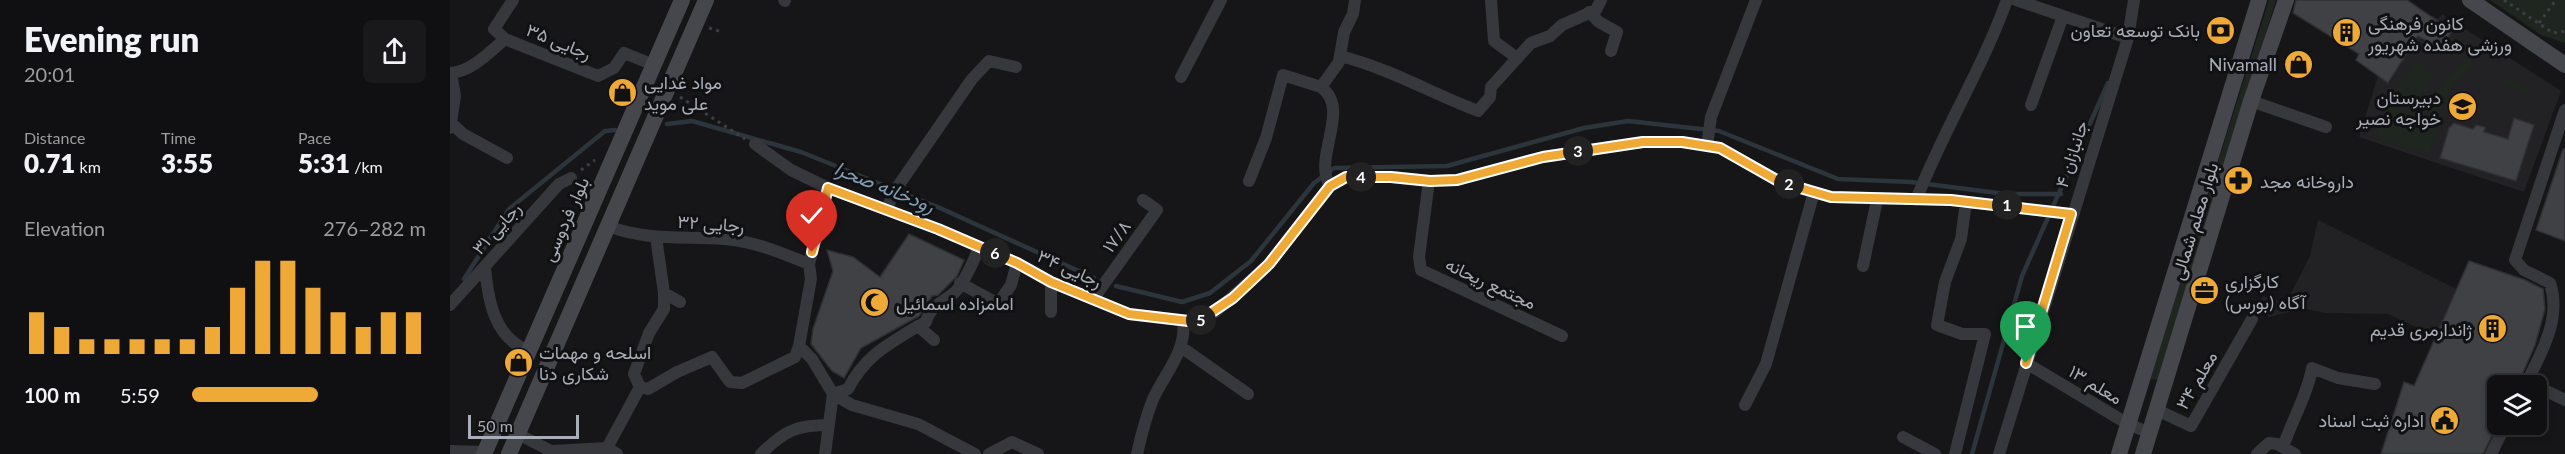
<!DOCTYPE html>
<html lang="en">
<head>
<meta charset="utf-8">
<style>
  body { margin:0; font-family:Lato,Vazirmatn,sans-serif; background:#19191b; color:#f1f3f6; height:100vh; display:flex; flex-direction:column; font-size:22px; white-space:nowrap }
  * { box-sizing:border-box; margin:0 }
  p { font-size:20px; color:#9c9d9f }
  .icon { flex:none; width:33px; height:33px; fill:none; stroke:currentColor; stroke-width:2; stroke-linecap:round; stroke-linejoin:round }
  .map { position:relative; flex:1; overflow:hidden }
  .drawer { display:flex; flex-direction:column; background:#101012; width:450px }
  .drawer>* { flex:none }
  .controls { position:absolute; left:2037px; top:375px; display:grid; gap:12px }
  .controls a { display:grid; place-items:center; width:60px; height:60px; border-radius:9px; background:#101012; box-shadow:0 3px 9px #0003,0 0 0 2px #303032; font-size:30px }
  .scale { position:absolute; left:18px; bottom:15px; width:111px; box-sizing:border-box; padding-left:6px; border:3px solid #a8adb8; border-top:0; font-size:16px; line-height:21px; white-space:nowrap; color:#a8adb8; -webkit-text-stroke:4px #111113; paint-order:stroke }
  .pin { position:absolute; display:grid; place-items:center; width:51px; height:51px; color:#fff; margin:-62px -26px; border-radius:50% 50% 50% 0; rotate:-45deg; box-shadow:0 0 6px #0007 }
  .pin .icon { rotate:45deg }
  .km { position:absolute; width:30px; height:30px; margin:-15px; border-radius:50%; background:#222; color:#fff; font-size:16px; line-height:30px; text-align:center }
  .round { display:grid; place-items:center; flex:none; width:63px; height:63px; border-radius:9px; background:#19191b }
  .head { display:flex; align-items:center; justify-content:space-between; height:102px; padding:0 24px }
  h1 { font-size:33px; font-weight:800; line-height:45px }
  .stats { display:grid; grid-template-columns:repeat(3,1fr); gap:9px; height:102px; padding:6px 24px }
  .stats div { display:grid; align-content:center }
  .stats b { font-size:26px; font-weight:800 }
  .stats small { font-size:16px; font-weight:400 }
  .stats p { font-size:16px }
  .chart { height:168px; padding:12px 24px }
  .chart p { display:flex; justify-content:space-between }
  .chart svg { width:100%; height:108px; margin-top:6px; stroke:#efa937; stroke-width:6 }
  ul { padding:0 24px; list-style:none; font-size:20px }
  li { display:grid; grid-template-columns:96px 72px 1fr; align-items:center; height:45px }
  li i { height:15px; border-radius:8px; background:#efa937 }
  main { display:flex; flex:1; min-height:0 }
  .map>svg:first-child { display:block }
</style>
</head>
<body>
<main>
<section class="drawer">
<div class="head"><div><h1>Evening run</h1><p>20:01</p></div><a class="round"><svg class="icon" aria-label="share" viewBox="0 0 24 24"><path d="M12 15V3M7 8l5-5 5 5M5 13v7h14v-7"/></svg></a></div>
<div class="stats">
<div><p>Distance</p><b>0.71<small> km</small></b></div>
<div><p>Time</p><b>3:55</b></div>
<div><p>Pace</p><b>5:31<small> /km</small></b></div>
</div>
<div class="chart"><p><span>Elevation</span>276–282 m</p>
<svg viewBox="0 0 160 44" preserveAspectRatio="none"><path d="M5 44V27M15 44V33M25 44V38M35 44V38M45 44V38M55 44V38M65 44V38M75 44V33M85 44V17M95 44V6M105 44V6M115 44V17M125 44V27M135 44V33M145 44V27M155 44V27"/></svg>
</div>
<ul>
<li><b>100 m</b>5:59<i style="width:54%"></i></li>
</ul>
</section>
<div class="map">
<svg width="2115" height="454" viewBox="0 0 2115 454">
  <rect width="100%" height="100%" fill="#161618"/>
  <path fill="#222225" d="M1992,14L2111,91L2074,192L1909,137L1928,76L1939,83L1982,15L1988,19Z
    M1868,220L2006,289L1986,336L1938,314L1875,313L1847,307L1842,311L1820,317L1802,312L1813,296L1836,303L1860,256Z"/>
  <path fill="#1e261f" d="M1819,0H1826L1708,380L1700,379Z
    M2040,0H2115V43L2091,35Z
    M2019,58L2024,66L2005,83L1984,114L1975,109L1997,77Z
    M1966,61L1985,74L1964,104L1945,91Z
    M2053,76L2080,88L2076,95L2049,83Z
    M1936,105L1989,122L1979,154L1926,137Z"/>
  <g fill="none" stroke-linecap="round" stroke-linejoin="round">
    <path stroke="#2c353b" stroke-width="4.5" d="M217,124L242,121L351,152L490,208L644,278
      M14,279L59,209L155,131L165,130
      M666,286L732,302L760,293L801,261L864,183L884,168L997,166L1134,128L1178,121L1269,131L1388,179L1461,182L1556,194H1611
      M1522,454L1572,276L1658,83"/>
  </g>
  <path fill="#404145" stroke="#303034" stroke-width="1.5" d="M1846,0H1957L2002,31L1991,49L1968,36L1938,83L1906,60L1909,54L1843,13Z
    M2064,118L2084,125L2066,181L1990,158L1999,128L2004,123L2023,129L2026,125L2035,127L2034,132L2058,139Z
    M2113,149H2115V241L2086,230Z
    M459,234L514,260L507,276L488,295L482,296L469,316L411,348L394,378L382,371L361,344L363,329L383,271L377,250L403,257L430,277Z
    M2019,261L2075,280L2093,289L2095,309L2085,345L2067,386H2048V423L2033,454H1931L1954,382L1964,386Z"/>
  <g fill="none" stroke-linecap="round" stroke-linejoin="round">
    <path stroke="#3d3f44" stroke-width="3" stroke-dasharray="3 4.5" stroke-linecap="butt" d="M2054,0L2103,33L2115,31
      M2089,23L2106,0
      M259,28L269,31
      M230,97L295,139
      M131,170L145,160"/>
    <path stroke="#37383d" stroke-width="12" d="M334,0L335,1
      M1041,0L1044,41L1067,58
      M1566,0L1678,38
      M1139,12L1149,22L1167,32L1161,51
      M55,39L44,29L63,0
      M890,56C938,68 981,93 1028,111L1040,97L1041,87L1081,43L1100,36L1112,25L1146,10L1151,0
      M0,73C21,72 40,52 55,39L148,76L164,68L174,53L204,65
      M731,77L771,0
      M1801,101L1876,127
      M1581,105L1613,16
      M1,123L13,134L57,158
      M0,128L5,96L1,73
      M305,144L341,170L378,188L488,229L567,263L601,282L679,314L747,322L765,312L819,264L880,186L896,177H941L979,181L1007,180L1093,157L1193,142H1232L1270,148L1330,182L1381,197L1501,200L1621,214
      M1257,146L1261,117L1306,0
      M799,181L816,138L833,75L871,87
      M979,181L969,257L971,270L1112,336
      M880,186C862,157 902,110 871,87L889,62L894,32L903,14L905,0
      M1466,200C1493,131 1532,69 1557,0
      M437,208L446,189L522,79L539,61L566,67
      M158,226C196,241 234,236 274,239C304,241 332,253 359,264
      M206,237L214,293L230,302
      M1413,266L1427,200
      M35,267C38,300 44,338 79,351
      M510,283L543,301H550L561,285L567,263
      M214,293V309L199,333L184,374L190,387L198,389L227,372L262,357L280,382L292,383L345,357L349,346
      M644,298L707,210L693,200
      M0,305L109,184L121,178
      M601,312V282
      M468,326L476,322C480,305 493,303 505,292C512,286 527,256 528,247
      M731,347L798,394
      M1576,363L1678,424L1700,433
      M2075,386C2091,353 2112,319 2100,283L2074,270L2065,260L2115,110
      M2086,386L2115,400
      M383,394L402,405L468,424L525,454
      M383,394L398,389C415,356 437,345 468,326L484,340
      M1295,405L1316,364L1364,192
      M1707,410L1741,426L1802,319
      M68,434L101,451L157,448L167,454
      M1453,437L1485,454
      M1833,447C1842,420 1857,396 1862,368L1888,378L1925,384
      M157,448L190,387
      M0,451L35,452
      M311,454C334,431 346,425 379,425
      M375,454L383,394L362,359L349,346L361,279L359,264L378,188
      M539,454L562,442L588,454
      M687,454C691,436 696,417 703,399C715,373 737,351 733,321
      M1505,454L1535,334H1512L1487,325L1495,282L1511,239L1516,202
      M1549,454L1678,38L1684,0
      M1807,454L1819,443L1827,444L1845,454
      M2041,454L2056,424"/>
    <path stroke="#45474d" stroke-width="16" d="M2020,0L2115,65
      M34,454L232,0
      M59,454L256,0
      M1669,454L1809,0
      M1693,454L1801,101L1836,0"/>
  </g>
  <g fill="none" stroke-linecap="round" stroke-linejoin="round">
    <defs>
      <path id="route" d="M362,252L378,188L488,229L567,263L601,282L679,314L747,322L783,298L819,264L880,186L896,177H941L980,181L1007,180L1093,157L1193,142H1232L1270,148L1330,182L1381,197L1501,200L1621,214L1576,363"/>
    </defs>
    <use href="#route" stroke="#fff" stroke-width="12"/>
    <use href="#route" stroke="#efa937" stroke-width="8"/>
  </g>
  <defs>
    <symbol id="bank-disc" viewBox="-11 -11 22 22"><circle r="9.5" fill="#efa937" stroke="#111113"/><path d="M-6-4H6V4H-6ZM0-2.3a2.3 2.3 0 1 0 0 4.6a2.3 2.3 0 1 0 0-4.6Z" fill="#111"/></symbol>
    <symbol id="building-disc" viewBox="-11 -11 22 22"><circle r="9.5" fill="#efa937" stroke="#111113"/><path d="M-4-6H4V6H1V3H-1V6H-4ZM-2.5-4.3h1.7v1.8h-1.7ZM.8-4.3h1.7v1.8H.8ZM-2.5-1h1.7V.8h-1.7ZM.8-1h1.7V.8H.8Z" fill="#111"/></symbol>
    <symbol id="shop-disc" viewBox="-11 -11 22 22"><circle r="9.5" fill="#efa937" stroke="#111113"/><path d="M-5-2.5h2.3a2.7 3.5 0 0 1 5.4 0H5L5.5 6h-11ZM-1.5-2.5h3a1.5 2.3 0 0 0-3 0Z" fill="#111"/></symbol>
    <symbol id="school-disc" viewBox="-11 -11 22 22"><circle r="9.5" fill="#efa937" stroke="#111113"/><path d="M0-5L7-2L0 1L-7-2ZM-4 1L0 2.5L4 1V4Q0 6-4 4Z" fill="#111"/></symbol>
    <symbol id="pharmacy-disc" viewBox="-11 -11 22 22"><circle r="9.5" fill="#efa937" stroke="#111113"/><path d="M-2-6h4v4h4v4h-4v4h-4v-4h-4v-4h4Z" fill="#111"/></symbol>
    <symbol id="office-disc" viewBox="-11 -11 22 22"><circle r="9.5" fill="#efa937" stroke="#111113"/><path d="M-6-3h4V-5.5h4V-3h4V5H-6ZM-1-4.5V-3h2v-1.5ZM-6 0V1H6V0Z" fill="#111"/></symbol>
    <symbol id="mosque-disc" viewBox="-11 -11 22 22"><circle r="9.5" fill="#efa937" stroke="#111113"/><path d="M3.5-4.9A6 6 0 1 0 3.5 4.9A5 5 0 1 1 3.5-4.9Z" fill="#111"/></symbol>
    <symbol id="civic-disc" viewBox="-11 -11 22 22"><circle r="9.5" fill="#efa937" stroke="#111113"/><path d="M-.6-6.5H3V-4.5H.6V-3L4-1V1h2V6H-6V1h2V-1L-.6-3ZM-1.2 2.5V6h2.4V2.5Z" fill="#111"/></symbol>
  </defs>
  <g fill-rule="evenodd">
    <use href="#bank-disc" x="1754" y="14" width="33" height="33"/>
    <use href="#building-disc" x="1880" y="16" width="33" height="33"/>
    <use href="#shop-disc" x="1832" y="48" width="33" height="33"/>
    <use href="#shop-disc" x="156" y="76" width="33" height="33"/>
    <use href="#school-disc" x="1996" y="90" width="33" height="33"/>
    <use href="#pharmacy-disc" x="1772" y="164" width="33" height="33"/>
    <use href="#office-disc" x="1738" y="274" width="33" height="33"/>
    <use href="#mosque-disc" x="408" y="286" width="33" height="33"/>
    <use href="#building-disc" x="2026" y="312" width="33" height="33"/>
    <use href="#shop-disc" x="52" y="346" width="33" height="33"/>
    <use href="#civic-disc" x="1978" y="404" width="33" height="33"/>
  </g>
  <g text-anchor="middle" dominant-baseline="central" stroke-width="6" stroke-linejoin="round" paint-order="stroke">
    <g font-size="18" fill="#a8adb8" stroke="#111113" text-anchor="start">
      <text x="1918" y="23">کانون فرهنگی<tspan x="1918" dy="21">ورزشی هفده شهریور</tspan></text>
      <text x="1750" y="30" text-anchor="end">بانک توسعه تعاون</text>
      <text x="1827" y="64" text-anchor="end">Nivamall</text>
      <text x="194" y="82">مواد غدایی<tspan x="194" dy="21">علی موید</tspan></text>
      <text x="1991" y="97" text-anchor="end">دبیرستان<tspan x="1991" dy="21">خواجه نصیر</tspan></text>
      <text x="1810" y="181">داروخانه مجد</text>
      <text x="1775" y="281">کارگزاری<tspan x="1775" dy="21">آگاه (بورس)</tspan></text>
      <text x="446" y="303">امامزاده اسمائیل</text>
      <text x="2022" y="329" text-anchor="end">ژاندارمری قدیم</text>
      <text x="89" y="352">اسلحه و مهمات<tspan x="89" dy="21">شکاری دنا</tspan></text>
      <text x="1974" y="420" text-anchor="end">اداره ثبت اسناد</text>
    </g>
    <g font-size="18" fill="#a8adb8" stroke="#111113">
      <text transform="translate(109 41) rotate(22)">رجایی ۳۵</text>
      <text transform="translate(1621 154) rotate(-72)">جانبازان ۴</text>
      <text transform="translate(115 219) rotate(-66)">بلوار فردوسی</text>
      <text transform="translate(1744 221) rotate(-73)">بلوار معلم شمالی</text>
      <text transform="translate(261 223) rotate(4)">رجایی ۳۲</text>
      <text transform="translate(46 228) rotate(-48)">رجایی ۳۱</text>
      <text transform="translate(666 236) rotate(-54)">۱۷/۸</text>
      <text transform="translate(620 268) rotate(24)">رجایی ۳۴</text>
      <text transform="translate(1041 283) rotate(25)">مجتمع ریحانه</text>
      <text transform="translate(1746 380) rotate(-60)">معلم ۳۴</text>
      <text transform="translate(1646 384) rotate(31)">معلم ۱۳</text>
    </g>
    <g font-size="20" font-style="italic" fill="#809db2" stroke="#111113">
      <text transform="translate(435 186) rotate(22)">رودخانه صحرا</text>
    </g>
  </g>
</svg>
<div class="controls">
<a><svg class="icon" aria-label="layers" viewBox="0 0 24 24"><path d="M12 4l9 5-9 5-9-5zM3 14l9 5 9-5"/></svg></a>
</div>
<div class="scale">50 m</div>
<div class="pin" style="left:1576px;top:363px;background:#1e9e55"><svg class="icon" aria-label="arrive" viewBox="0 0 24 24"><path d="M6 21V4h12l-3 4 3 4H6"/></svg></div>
<div class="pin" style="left:362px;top:252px;background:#d93025"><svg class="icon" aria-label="check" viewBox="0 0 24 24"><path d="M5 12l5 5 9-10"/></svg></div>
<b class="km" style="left:1557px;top:205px">1</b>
<b class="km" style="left:1339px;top:184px">2</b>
<b class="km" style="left:1128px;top:151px">3</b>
<b class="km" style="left:911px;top:177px">4</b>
<b class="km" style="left:751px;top:320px">5</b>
<b class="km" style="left:545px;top:253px">6</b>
</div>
</main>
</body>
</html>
